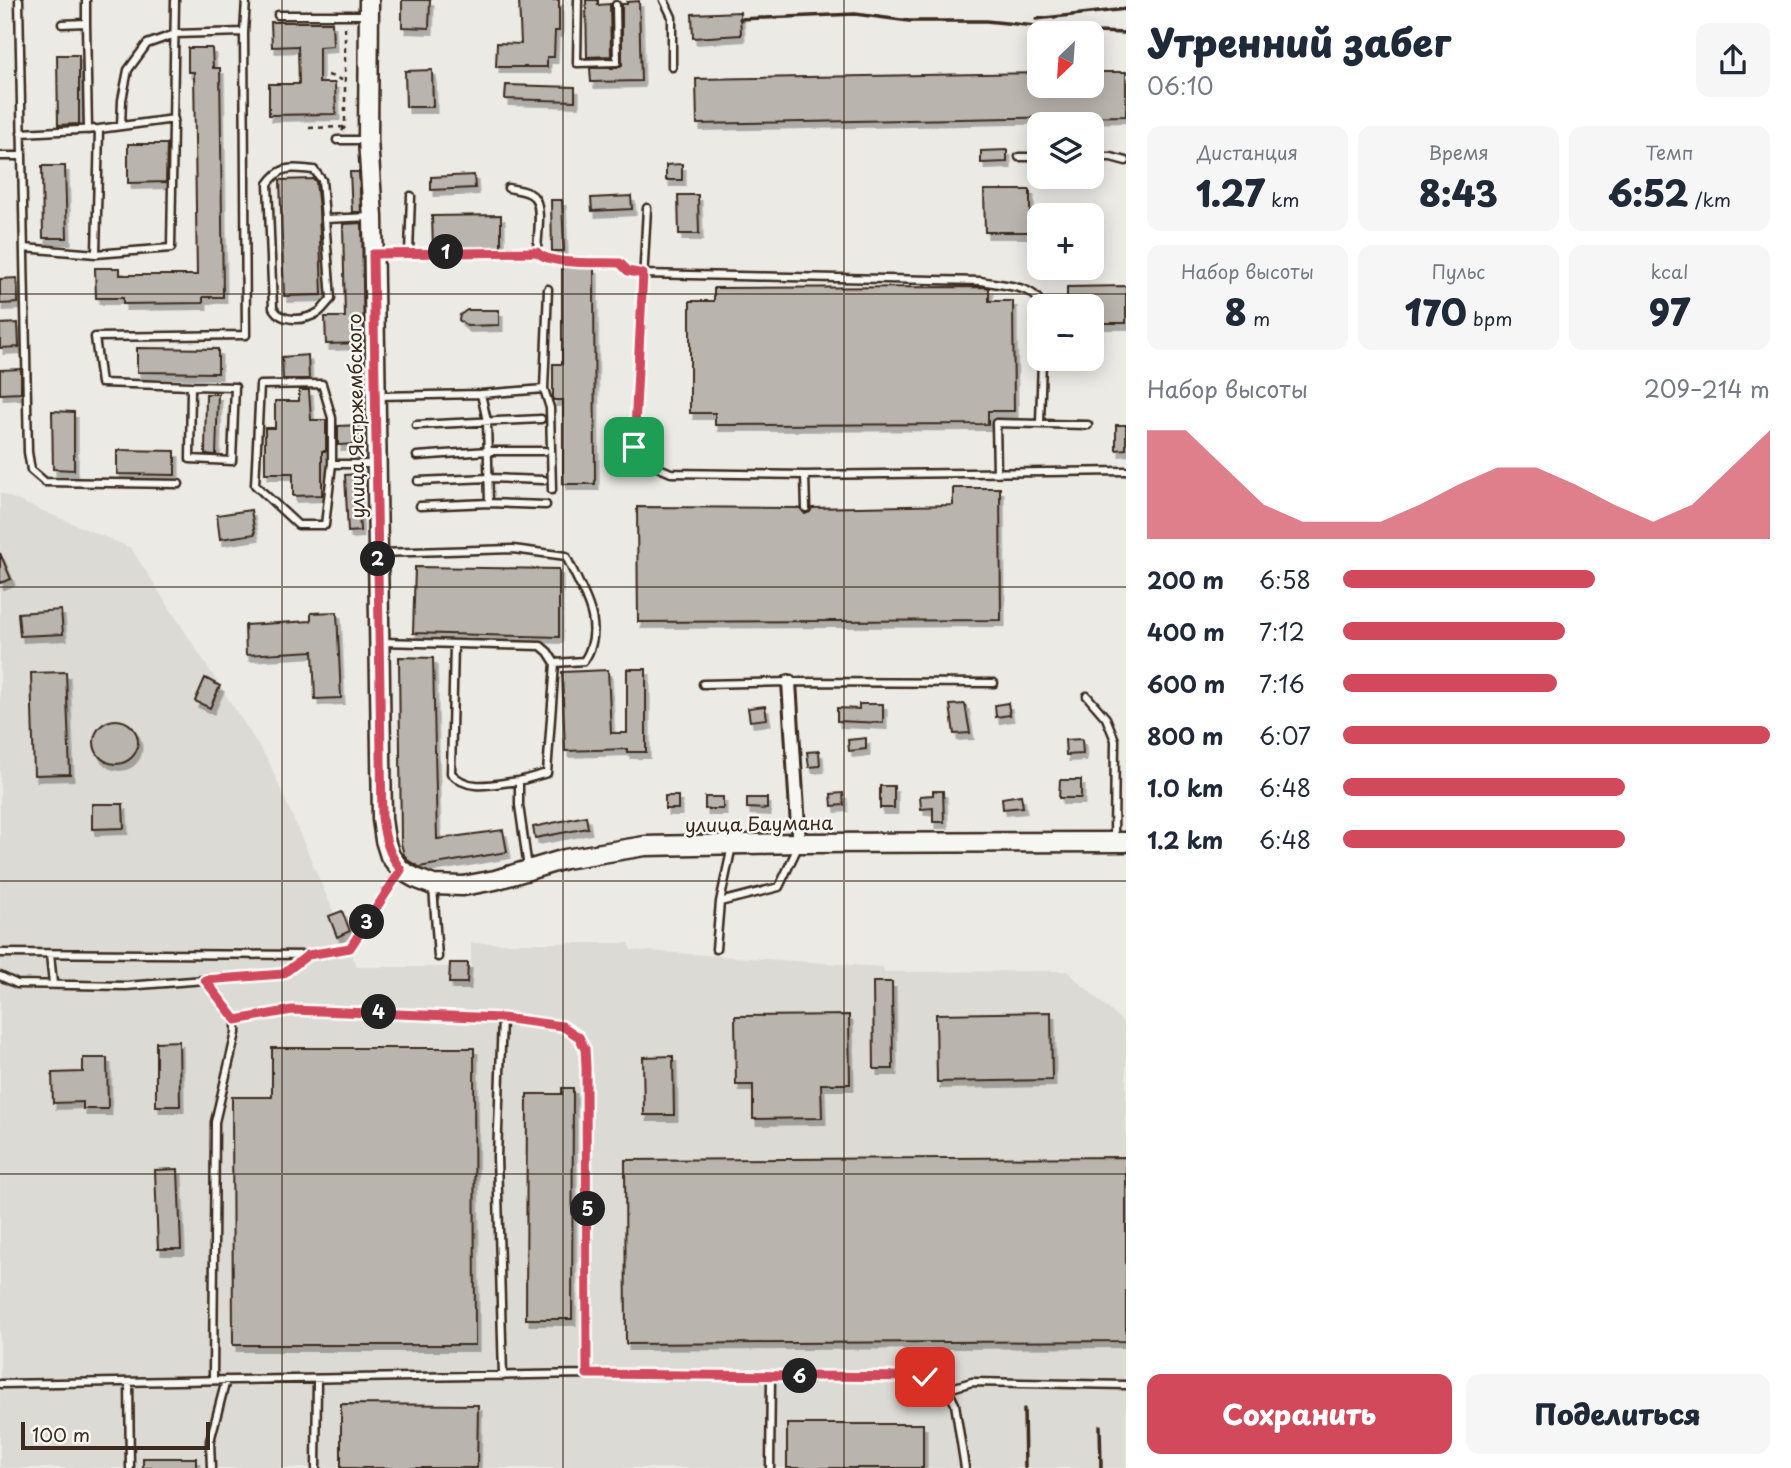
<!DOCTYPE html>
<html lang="ru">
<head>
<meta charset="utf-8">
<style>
  body { margin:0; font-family:"Playpen Sans",sans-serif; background:#f6f6f7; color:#1f2937; height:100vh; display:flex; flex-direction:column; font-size:26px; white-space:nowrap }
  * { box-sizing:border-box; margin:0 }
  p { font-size:23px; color:#747a83 }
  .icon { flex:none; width:38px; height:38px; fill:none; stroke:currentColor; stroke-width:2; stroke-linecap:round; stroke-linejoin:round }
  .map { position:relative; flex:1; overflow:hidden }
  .side { display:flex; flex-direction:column; background:#fff; width:665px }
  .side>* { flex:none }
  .needle { width:46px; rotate:205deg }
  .fabs { position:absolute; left:1027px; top:21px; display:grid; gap:14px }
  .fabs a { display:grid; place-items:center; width:77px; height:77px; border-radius:14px; background:#fff; box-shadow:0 4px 18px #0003; font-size:35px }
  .scale { position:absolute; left:21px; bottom:18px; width:189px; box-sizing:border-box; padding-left:7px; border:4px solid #3b2a1e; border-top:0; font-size:19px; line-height:24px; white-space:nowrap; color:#3b2a1e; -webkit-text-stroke:5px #f6f6f2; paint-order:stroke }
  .pin { position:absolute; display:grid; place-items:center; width:60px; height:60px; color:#fff; margin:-30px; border-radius:14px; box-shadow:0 4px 10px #0006 }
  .km { position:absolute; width:35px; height:35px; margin:-18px; border-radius:50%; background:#222; color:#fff; font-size:19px; line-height:35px; text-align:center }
  .round { display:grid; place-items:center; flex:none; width:74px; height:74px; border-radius:14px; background:#f6f6f7 }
  .headline { display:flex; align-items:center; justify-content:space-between; height:119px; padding:0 21px }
  h1 { font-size:38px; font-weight:800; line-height:52px }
  .metrics { display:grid; grid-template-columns:repeat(3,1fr); gap:10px; height:119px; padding:7px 21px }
  .metrics div { display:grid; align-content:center; border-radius:14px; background:#f6f6f7; text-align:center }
  .metrics b { font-size:35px; font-weight:800 }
  .metrics small { font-size:19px; font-weight:400 }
  .metrics p { font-size:19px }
  .chart { height:196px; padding:14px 21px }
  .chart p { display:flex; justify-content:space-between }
  .chart svg { width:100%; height:126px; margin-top:7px; fill:#d1495b; opacity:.7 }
  .action { display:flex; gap:14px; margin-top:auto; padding:14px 21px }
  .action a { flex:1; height:80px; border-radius:14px; background:#d1495b; color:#fff; font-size:28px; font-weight:800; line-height:80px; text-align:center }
  .action a+a { background:#f6f6f7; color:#1f2937 }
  ul { padding:0 21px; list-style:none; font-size:23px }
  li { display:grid; grid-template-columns:112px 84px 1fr; align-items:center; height:52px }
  li i { height:18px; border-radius:9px; background:#d1495b }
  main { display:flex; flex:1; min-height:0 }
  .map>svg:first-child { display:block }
</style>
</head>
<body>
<main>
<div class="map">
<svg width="1126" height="1468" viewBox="0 0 1126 1468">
  <defs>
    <filter id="shadow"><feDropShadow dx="3.5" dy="6" stdDeviation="0" flood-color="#0004"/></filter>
  </defs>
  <rect width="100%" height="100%" fill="#ebeae5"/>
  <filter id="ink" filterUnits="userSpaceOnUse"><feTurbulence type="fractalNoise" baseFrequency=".0143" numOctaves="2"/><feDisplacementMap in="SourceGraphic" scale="14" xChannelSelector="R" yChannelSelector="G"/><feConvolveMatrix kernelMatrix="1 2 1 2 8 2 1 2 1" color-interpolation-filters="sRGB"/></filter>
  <g filter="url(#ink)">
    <path fill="#dcdad4" d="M0,493L131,548L269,762L357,967H471V943H629L631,950L883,967L884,972L1067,971L1126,1025V1468H0Z"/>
    <path fill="#bab4ae" stroke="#3b2a1e" stroke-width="2" filter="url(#shadow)" d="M402,0H430L429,28L402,27Z
      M519,0H559V31H555L554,57H547V67H496L497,43L521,44Z
      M586,0H598V5L610,4L611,56L587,57Z
      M639,1L641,81L591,82L590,68H617L622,65V4H627V2Z
      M740,12L741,35L693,38L692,14Z
      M271,22H332L333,46L319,47V83H335L336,114L269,115V84H299L298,46L272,47Z
      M188,48H212L213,68H220L223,297H203V303L123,304V298H96L95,268H120V275H197L194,72H188Z
      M57,55H79V124L58,125Z
      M432,70L433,107H406L405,71Z
      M1092,72H1126V116L697,124L696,79L1040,73V86H1092Z
      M506,85L575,87V101L505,99Z
      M128,144H167L166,182L128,183Z
      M1007,150V162L981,163V151Z
      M682,164V180H666V165Z
      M42,166H65L67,238H43Z
      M350,172H359L361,212H352Z
      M474,175L475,188L431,190V177Z
      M314,179L316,182L319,209L322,295L284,296L280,180Z
      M984,190H1030V232H985Z
      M678,195H698L699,234H679Z
      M631,196L632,209L592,211L591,198Z
      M551,200H562L564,251H552Z
      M501,215V247L433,248L432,216Z
      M362,223L364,343L326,344L325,317H345L343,224Z
      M562,267L594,268L595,484H563V400H553V364H562Z
      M17,278L18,303L0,304V279Z
      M1126,286V323H1092V306H1067V287Z
      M985,287L989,288V301H1013L1014,411H988V424L715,425V413H690V301H714V288Z
      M467,310H499V325L467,326L459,320L460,315Z
      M18,323L19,347L0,348V324Z
      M137,348L218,349V373L137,372Z
      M308,355L309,379H283L282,357Z
      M21,369V393L0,394V370Z
      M299,390H309L311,420H326V451H322V495L293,496V473H265V428H275V401H299Z
      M206,394H218L216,455L205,454Z
      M52,411L74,412V470L53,469Z
      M359,425L360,444L338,445V426Z
      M1116,425H1126V449L1116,450Z
      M117,450L175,451V475L117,474Z
      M357,474L360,531L348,532L345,475Z
      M953,488H1000L1001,620L638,622L637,507L800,508L805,514L810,512L812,508L953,505Z
      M251,510L255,534L220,539L217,515Z
      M0,553L11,579L0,583Z
      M415,567L559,569V637L413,633Z
      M61,610L63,634L20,636L18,613Z
      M337,612L341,698L315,699L313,651L246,655L245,625L311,621V613Z
      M399,657L433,658L437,839L503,830L507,852L419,867L409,861L404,855L401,843Z
      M627,669H646V752H627V749L565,751L562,672L608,670L611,733H627Z
      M66,672L70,774L34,775L31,673Z
      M205,678L220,686L210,708L195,701Z
      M1008,703L1010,715L996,717L995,705Z
      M859,704H883V723L837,721V708L859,709Z
      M965,704L970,733L954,734L950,705Z
      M765,706L767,719L750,721L748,708Z
      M94 742a22 22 0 1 1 44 0a22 22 0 1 1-44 0Z
      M866,738V749L849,751L848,740Z
      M1082,739L1083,754L1066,755L1065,740Z
      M819,751L820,766L809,767L807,752Z
      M1060,780H1081V798H1059Z
      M880,786H894V808H880Z
      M933,791H943L944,822H933V808L921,809L920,796L933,795Z
      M843,793L844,805L832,806L831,794Z
      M1021,795L1023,807L1003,809L1002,798Z
      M665,796H678V809H665Z
      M705,797H723V809H705Z
      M747,798H767V809L747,808Z
      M92,804H123L124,828L92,829Z
      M586,816L588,828L535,838L533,827Z
      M342,911L350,931L337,937L329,916Z
      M450,963H468L467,983H449Z
      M873,982H892L893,1069H874Z
      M1051,1012L1052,1080L937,1082L936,1014Z
      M849,1015L850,1084H821L822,1118L753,1119V1085H736L735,1016Z
      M179,1041L180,1106H156V1042Z
      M272,1048H474L475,1345H233L232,1097H272Z
      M673,1056L674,1115H644L643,1057Z
      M83,1058H107L108,1109H83V1102L53,1103L52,1073L83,1072Z
      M562,1088H573L572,1319H526L527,1094H562Z
      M1126,1157V1341L626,1344L625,1160Z
      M178,1169L181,1249H158L155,1170Z
      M341,1404L478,1405L477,1468H341Z
      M787,1424H923V1468H787Z
      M143,1458H196V1468H143Z"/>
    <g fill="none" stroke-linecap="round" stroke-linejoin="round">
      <defs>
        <path id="service" d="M86,0V23
          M578,0L577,63L617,62L616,5
          M664,0L672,17V67
          M278,15H367
          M62,24L86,23L88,130
          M121,126L122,100L128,70L147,44L175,34L244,32L246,0
          M21,133L99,129L174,119
          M337,140H366
          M0,156H22L19,0
          M22,156L28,452L31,470L45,482L179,484
          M1019,157H1040
          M1092,157H1111L1126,161
          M647,208L634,447L650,464L671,473L805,475L1126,471
          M325,219L331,299C327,303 323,309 319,312C305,321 282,323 273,308L268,184C282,164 292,168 314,170L322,180L325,219L371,217
          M24,248L96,254L171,248L175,0
          M537,252C551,266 600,262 620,263L628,271L643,274L981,281C999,285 1037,285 1041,306
          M409,253L411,196
          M96,254L99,129
          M375,254L537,252C537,239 543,206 534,197C528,190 516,190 508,188
          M191,386L235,387L232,461L190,459L191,386L101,383L95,337L246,335L244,32
          M544,389L550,408L552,490
          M481,394L487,421L489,503
          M378,396L481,394L544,389L548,289
          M1040,423L1042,359
          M416,425L541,419
          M417,456L488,451H545
          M332,464L325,525H298L255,485L260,385L322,384L332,418V464H375
          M997,473L996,423L1088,425
          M805,475L806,508
          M418,481L489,478L544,480
          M420,506L489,503L546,505
          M379,553L513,549L566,556C581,590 608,625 584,661L555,663
          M381,642L541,646L548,652L555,663L547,773L519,781V805L528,868
          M454,645L451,773C468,793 496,783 519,781
          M703,684L789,682L994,683
          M1087,696L1106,718L1115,740L1114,840
          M433,887L438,957
          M720,902L732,846
          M716,949L720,902L779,887L798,847
          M0,953L308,955L350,948L400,871
          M50,954L53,984
          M0,976L17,984L126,986L283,974L308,955
          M205,980L236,1020V1033L215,1122L213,1380
          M502,1018L497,1157L503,1376
          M236,1020L292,1010L502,1018L562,1026L579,1037L585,1049L586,1067L587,1374
          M129,1382L130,1468
          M0,1384L587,1374L925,1377L946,1386L955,1404L965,1468
          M948,1389L972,1382L1126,1385
          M211,1468L210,1441L226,1380
          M316,1468L317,1379
          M770,1468L771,1376"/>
        <path id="minor" d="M789,682L799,843"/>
        <path id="secondary" d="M369,0L368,140L373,217L382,819L385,840L390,856L401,870L415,878L433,885L463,886L495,880L565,859L645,846L799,843L1126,842"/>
      </defs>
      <use href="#service" stroke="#3b2a1e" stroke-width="11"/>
      <use href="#minor" stroke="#3b2a1e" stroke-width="18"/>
      <use href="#secondary" stroke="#3b2a1e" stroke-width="23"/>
      <path stroke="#3b2a1e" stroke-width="2.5" stroke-dasharray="5 5" stroke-linecap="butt" d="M328,75L345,81
        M309,128L345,127
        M342,131L345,127V23"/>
      <use href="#service" stroke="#f6f6f2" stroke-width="6"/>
      <use href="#minor" stroke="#f6f6f2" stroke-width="12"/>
      <use href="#secondary" stroke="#f6f6f2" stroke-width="18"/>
      <path stroke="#3b2a1e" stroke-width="3.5" d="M740,19L855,14L909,21H986L1096,32L1126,33
        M1036,19L1126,9
        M1024,1409L1025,1468
        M1100,1426L1101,1468"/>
    </g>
  </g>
  <g fill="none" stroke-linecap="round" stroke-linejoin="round" filter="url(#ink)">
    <defs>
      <path id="route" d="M634,447L643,274L628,271L620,263C600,262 550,266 537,252L373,254L382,818C385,839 388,853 401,870L350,948L308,955L283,974L205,980L236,1020L292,1010L502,1018L562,1026L579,1037L585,1049L586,1067L587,1374L925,1377"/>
    </defs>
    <use href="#route" stroke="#fff" stroke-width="14"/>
    <use href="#route" stroke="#d1495b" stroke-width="9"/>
  </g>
  <path fill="none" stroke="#3b2a1e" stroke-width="2" stroke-opacity="0.55" d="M282,0V1468M563,0V1468M844,0V1468M0,294H1126M0,587H1126M0,881H1126M0,1174H1126"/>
  <g text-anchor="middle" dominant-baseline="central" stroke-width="5" stroke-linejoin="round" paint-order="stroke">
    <g font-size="19" fill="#3b2a1e" stroke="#f6f6f2">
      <text transform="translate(355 416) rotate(-91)">улица Ястржембского</text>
      <text transform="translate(759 823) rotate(-1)">улица Баумана</text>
    </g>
  </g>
</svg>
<div class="fabs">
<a><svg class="needle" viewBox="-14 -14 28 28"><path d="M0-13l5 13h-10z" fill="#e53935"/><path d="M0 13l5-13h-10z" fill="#747a83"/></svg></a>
<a><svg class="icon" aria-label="layers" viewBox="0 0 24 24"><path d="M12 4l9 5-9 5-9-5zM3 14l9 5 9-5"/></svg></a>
<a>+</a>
<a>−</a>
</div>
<div class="scale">100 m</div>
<div class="pin" style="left:634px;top:447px;background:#1e9e55"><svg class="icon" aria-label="arrive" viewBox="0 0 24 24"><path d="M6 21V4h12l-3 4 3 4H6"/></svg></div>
<div class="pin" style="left:925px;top:1377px;background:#d93025"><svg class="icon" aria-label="check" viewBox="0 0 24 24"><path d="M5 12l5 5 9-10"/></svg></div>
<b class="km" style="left:446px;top:252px">1</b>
<b class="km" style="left:378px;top:559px">2</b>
<b class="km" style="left:367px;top:922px">3</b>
<b class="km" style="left:379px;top:1012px">4</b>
<b class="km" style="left:588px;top:1209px">5</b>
<b class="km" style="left:800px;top:1376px">6</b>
</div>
<section class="side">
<div class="headline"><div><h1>Утренний забег</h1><p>06:10</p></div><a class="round"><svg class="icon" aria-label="share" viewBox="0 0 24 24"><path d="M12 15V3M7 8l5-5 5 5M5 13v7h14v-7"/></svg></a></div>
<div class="metrics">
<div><p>Дистанция</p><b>1.27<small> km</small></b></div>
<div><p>Время</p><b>8:43</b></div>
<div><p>Темп</p><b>6:52<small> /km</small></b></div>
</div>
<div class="metrics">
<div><p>Набор высоты</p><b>8<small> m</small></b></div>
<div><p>Пульс</p><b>170<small> bpm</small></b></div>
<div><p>kcal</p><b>97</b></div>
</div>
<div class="chart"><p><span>Набор высоты</span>209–214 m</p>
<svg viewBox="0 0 160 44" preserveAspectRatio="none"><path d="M0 44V6L10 6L20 19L30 32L40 38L50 38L60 38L70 32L80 25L90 19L100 19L110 25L120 32L130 38L140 32L150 19L160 6V44z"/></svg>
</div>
<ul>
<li><b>200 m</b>6:58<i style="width:59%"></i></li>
<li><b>400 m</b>7:12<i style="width:52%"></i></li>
<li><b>600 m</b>7:16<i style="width:50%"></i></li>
<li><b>800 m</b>6:07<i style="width:100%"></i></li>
<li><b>1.0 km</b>6:48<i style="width:66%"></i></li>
<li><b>1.2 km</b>6:48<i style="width:66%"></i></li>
</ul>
<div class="action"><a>Сохранить</a><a>Поделиться</a></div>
</section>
</main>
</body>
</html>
